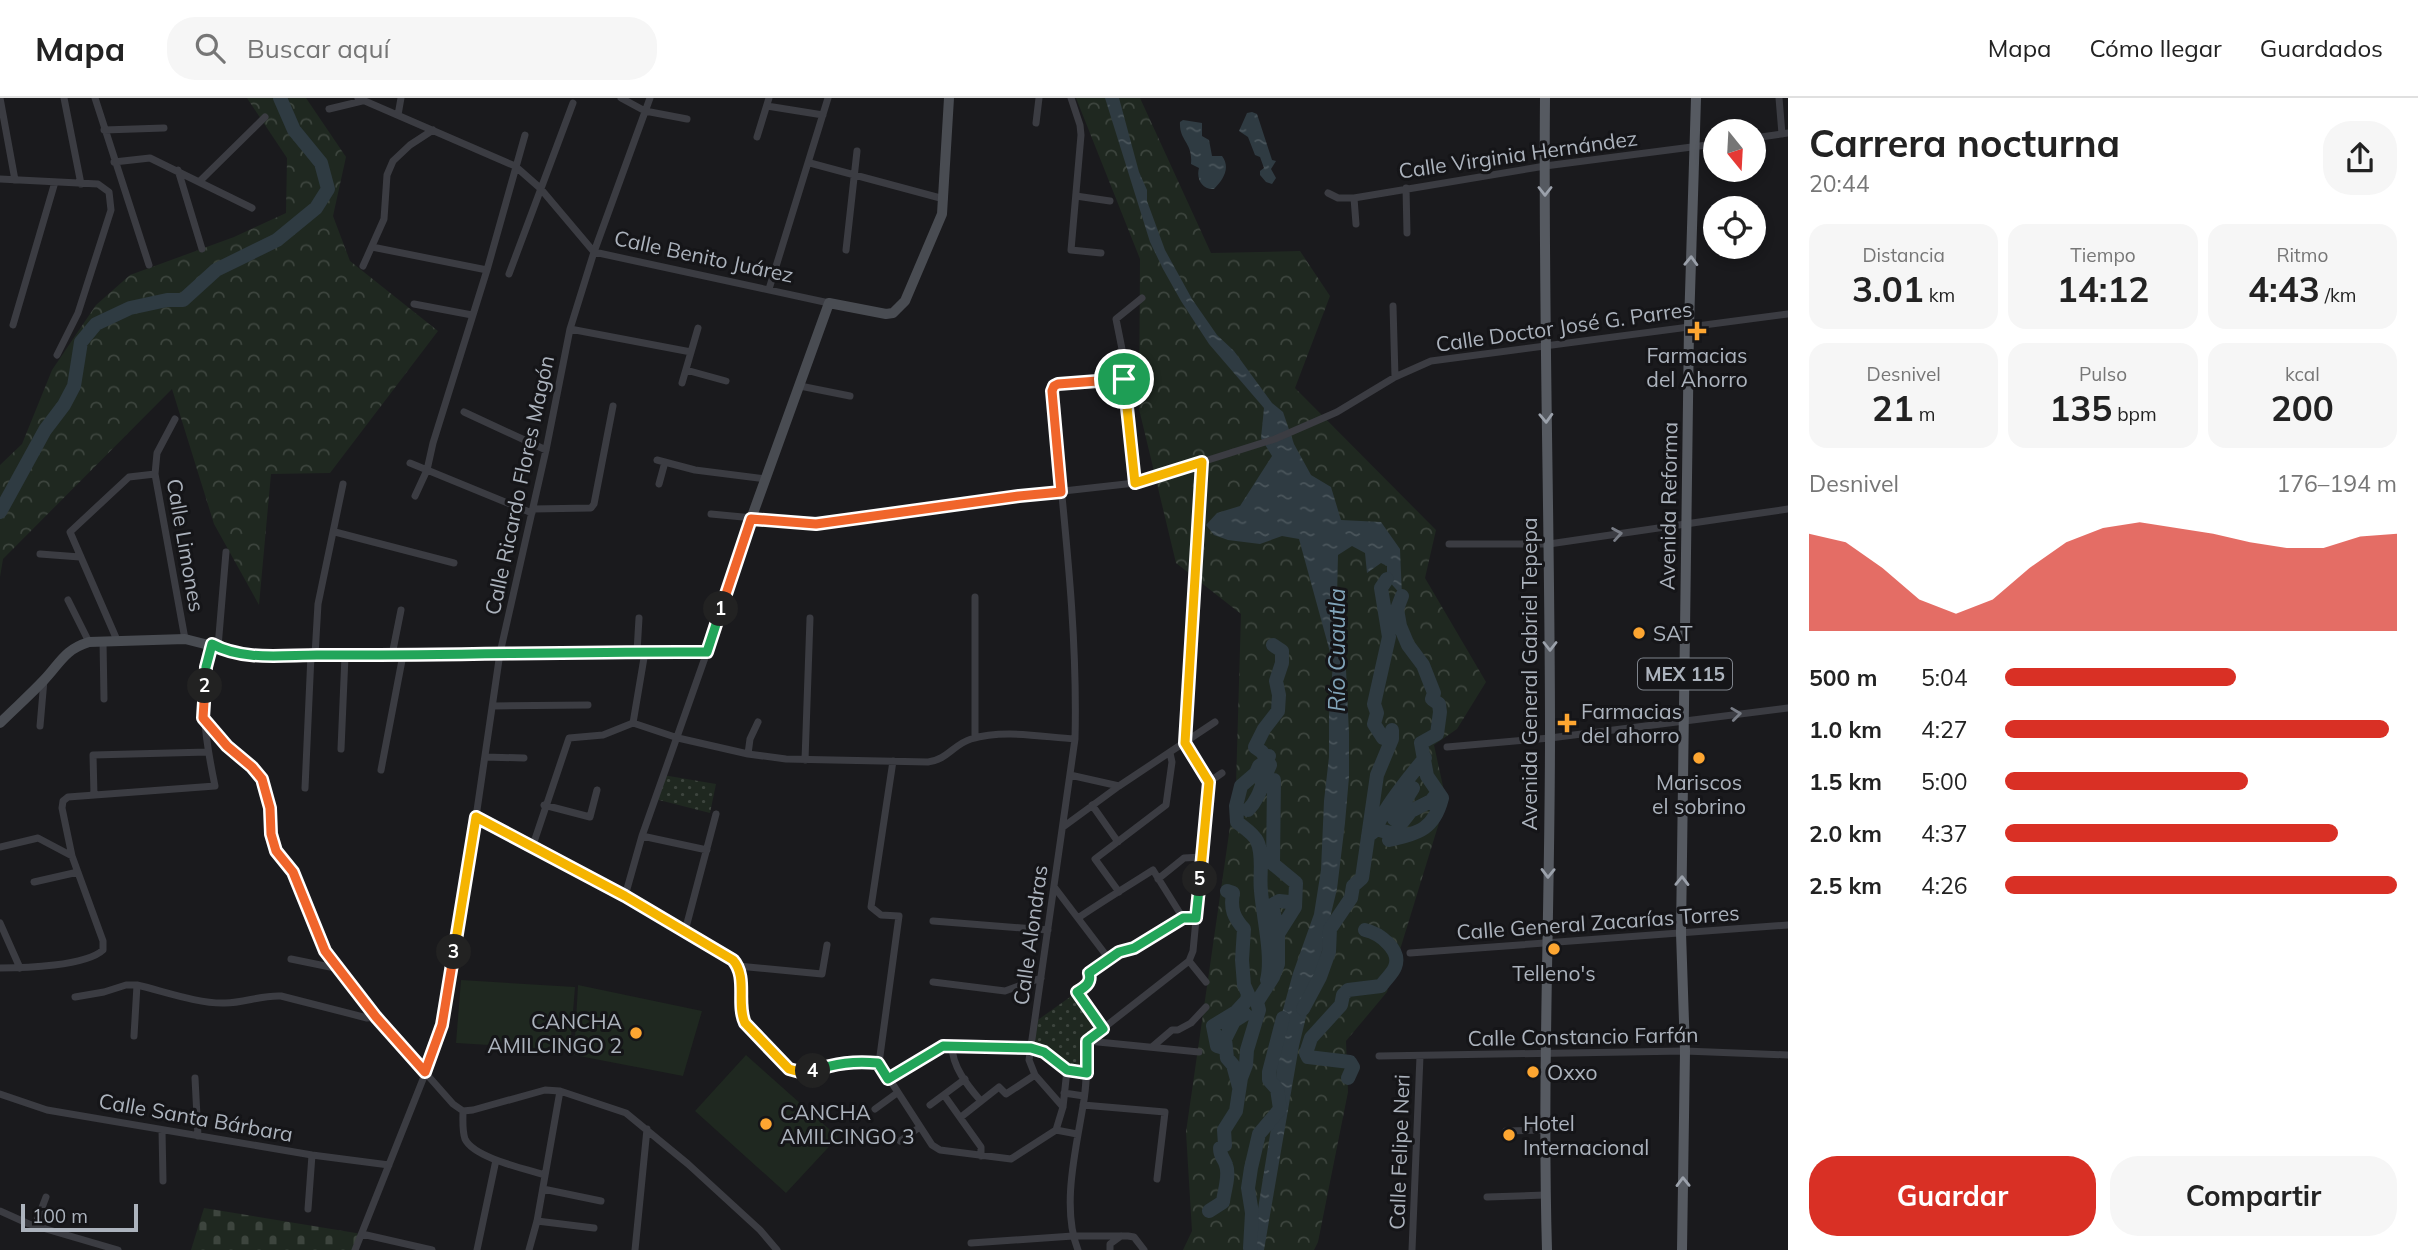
<!DOCTYPE html>
<html lang="es">
<head>
<meta charset="utf-8">
<style>
  body { margin:0; font-family:Mulish,sans-serif; background:#f6f6f6; color:#222; height:100vh; display:flex; flex-direction:column; font-size:26px; white-space:nowrap }
  * { box-sizing:border-box; margin:0 }
  p { font-size:23px; color:#767676 }
  .icon { flex:none; width:38px; height:38px; fill:none; stroke:currentColor; stroke-width:2; stroke-linecap:round; stroke-linejoin:round }
  .map { position:relative; flex:1; overflow:hidden }
  .details { display:flex; flex-direction:column; background:#fff; width:630px }
  .details>* { flex:none }
  .needle { width:46px; rotate:162deg }
  .fabs { position:absolute; left:1703px; top:21px; display:grid; gap:14px }
  .fabs a { display:grid; place-items:center; width:63px; height:63px; border-radius:50%; background:#fff; box-shadow:0 4px 10px #0003; font-size:35px }
  .scale { position:absolute; left:21px; bottom:18px; width:117px; box-sizing:border-box; padding-left:7px; border:4px solid #acb3bd; border-top:0; font-size:19px; line-height:24px; white-space:nowrap; color:#acb3bd; -webkit-text-stroke:5px #151518; paint-order:stroke }
  .pin { position:absolute; display:grid; place-items:center; width:60px; height:60px; color:#fff; margin:-30px; border:4px solid #fff; border-radius:50%; box-shadow:0 2px 7px #0007 }
  .km { position:absolute; width:35px; height:35px; margin:-18px; border-radius:50%; background:#222; color:#fff; font-size:19px; line-height:35px; text-align:center }
  .round { display:grid; place-items:center; flex:none; width:74px; height:74px; border-radius:28px; background:#f6f6f6 }
  .summary { display:flex; align-items:center; justify-content:space-between; height:119px; padding:0 21px }
  h1 { font-size:38px; font-weight:700; line-height:52px }
  .metrics { display:grid; grid-template-columns:repeat(3,1fr); gap:10px; height:119px; padding:7px 21px }
  .metrics div { display:grid; align-content:center; border-radius:18px; background:#f6f6f6; text-align:center }
  .metrics b { font-size:35px; font-weight:700 }
  .metrics small { font-size:19px; font-weight:400 }
  .metrics p { font-size:19px }
  .chart { height:196px; padding:14px 21px }
  .chart p { display:flex; justify-content:space-between }
  .chart svg { width:100%; height:126px; margin-top:7px; fill:#d93025; opacity:.7 }
  .primary-button { display:flex; gap:14px; margin-top:auto; padding:14px 21px }
  .primary-button a { flex:1; height:80px; border-radius:28px; background:#d93025; color:#fff; font-size:28px; font-weight:700; line-height:80px; text-align:center }
  .primary-button a+a { background:#f6f6f6; color:#222 }
  ul { padding:0 21px; list-style:none; font-size:23px }
  li { display:grid; grid-template-columns:112px 84px 1fr; align-items:center; height:52px }
  li i { height:18px; border-radius:9px; background:#d93025 }
  header { display:flex; align-items:center; gap:42px; box-sizing:border-box; height:98px; padding:0 35px; background:#fff; border-bottom:2px solid #e0e0e0 }
  header strong { font-size:33px }
  nav { display:flex; gap:38px; margin-inline-start:auto; font-size:24px }
  .search { width:490px; height:63px; background:#f6f6f6; display:flex; align-items:center; gap:18px; box-sizing:border-box; padding:0 24px; border-radius:28px; color:#767676; font-size:26px }
  main { display:flex; flex:1; min-height:0 }
  .map>svg:first-child { display:block }
</style>
</head>
<body>
<header>
<strong>Mapa</strong>
<div class="search"><svg class="icon" aria-label="search" viewBox="0 0 24 24"><circle cx="10" cy="10" r="6"/><path d="M15 15l6 6"/></svg>Buscar aquí</div>
<nav><a>Mapa</a><a>Cómo llegar</a><a>Guardados</a></nav>
</header>
<main>
<div class="map">
<svg width="1788" height="1152" viewBox="0 0 1788 1152">
  <defs>
    <pattern id="forest-crowns" width="20" height="18" patternUnits="userSpaceOnUse" patternTransform="scale(1.75)"><rect width="20" height="18" fill="#1f2820"/><path d="M2 6a3 3 0 1 1 6 0M12 15a3 3 0 1 1 6 0" fill="none" stroke="#3d453e"/></pattern>
    <pattern id="cemetery-stones" width="16" height="16" patternUnits="userSpaceOnUse" patternTransform="scale(1.75)"><rect width="16" height="16" fill="#1f2820"/><path d="M2 7V4a2 2 0 0 1 4 0v3zM10 15v-3a2 2 0 0 1 4 0v3z" fill="#3d453e"/></pattern>
    <pattern id="park-dots" width="8" height="8" patternUnits="userSpaceOnUse" patternTransform="scale(1.75)"><rect width="8" height="8" fill="#1f2820"/><path d="M2 2h.1M6 6h.1" fill="none" stroke="#3d453e" stroke-width="1.8" stroke-linecap="round"/></pattern>
    <pattern id="water-ripples" width="26" height="14" patternUnits="userSpaceOnUse" patternTransform="scale(1.75)"><rect width="26" height="14" fill="#2f3b42"/><path d="M2 4q2-2 4 0t4 0M15 11q2-2 4 0t4 0" fill="none" stroke="#4a555b"/></pattern>
  </defs>
  <rect width="100%" height="100%" fill="#1a1a1d"/>
  <path fill="url(#forest-crowns)" d="M247,0H306L346,59L333,118L350,163L438,233L330,375L271,376L259,507L214,426L172,291L3,461L0,479V367L22,346L52,272L96,207L130,177L234,139L286,115L287,60Z
    M1076,0H1140L1211,155L1300,153L1330,198L1295,290L1436,432L1425,480L1486,584L1457,631L1434,647L1446,702L1387,894L1346,943L1348,994L1318,1144L1314,1152H1183L1192,1133L1186,1034L1236,687L1241,516L1176,465L1139,311L1140,161Z"/>
  <path fill="url(#cemetery-stones)" d="M204,1110L362,1136L355,1152H191Z"/>
  <path fill="url(#park-dots)" d="M663,677L716,686L710,715L655,701Z
    M1077,894L1103,931L1088,943L1087,975L1067,972L1031,950L1035,924Z"/>
  <path fill="#1f2820" d="M461,882L575,889L570,952L456,945Z
    M578,887L702,913L683,978L574,957Z
    M746,957L838,1039L786,1095L695,1013Z"/>
  <path fill="url(#water-ripples)" d="M1105,0H1119L1139,74L1147,92V103L1165,152L1192,201L1217,237L1234,253L1272,305L1283,314L1294,346L1311,377L1331,389L1341,422L1381,424L1400,451L1402,498L1387,481V468L1381,465L1367,475L1365,455L1352,448L1338,457L1336,543L1346,572L1349,635V679L1345,725L1337,791L1299,948L1264,1152H1249L1257,1117L1275,1006L1278,930L1293,875L1314,816L1321,772L1324,703L1329,659V617L1333,565L1299,441L1282,438L1260,446L1228,442L1214,437L1206,427L1217,415L1240,408L1272,358L1261,340L1264,310L1209,246L1181,203L1163,171L1150,144Z
    M1252,14L1257,16L1272,62L1276,63L1271,71L1276,80L1272,86L1266,84L1260,77V73L1264,70L1260,59L1255,57L1248,39L1239,33L1247,15Z
    M1183,22L1202,25V38L1209,42L1212,58H1222C1231,70 1223,82 1214,91C1202,92 1196,81 1199,70L1191,66C1193,44 1179,43 1180,24Z"/>
  <g fill="none" stroke-linecap="round" stroke-linejoin="round">
    <path stroke="#2f3b42" stroke-width="14" d="M0,414L45,332L64,307L74,288L81,244L96,226L130,210L167,202H183L216,172L277,142L316,110L328,91L321,65L294,32L280,0
      M1383,640L1374,626L1377,615L1374,606L1389,539L1381,490L1387,481
      M1248,712C1261,699 1262,683 1270,667L1262,654L1255,649L1264,631L1278,613L1279,597L1276,583L1282,565V553L1273,547
      M1394,721L1413,690
      M1377,731C1378,717 1414,673 1425,660
      M1368,738L1377,731L1393,736L1411,713L1431,703L1438,694
      M1389,742C1418,735 1434,732 1442,700L1427,678L1421,645L1437,636L1440,614L1439,606L1432,601L1434,595L1423,567L1408,547L1400,528L1397,511L1402,498
      M1276,825L1272,807L1279,803L1289,804L1295,802
      M1267,882C1273,858 1263,819 1261,793C1259,779 1264,757 1257,743C1254,736 1243,729 1237,724L1236,708L1241,688L1256,675L1259,668L1267,663L1269,658
      M1303,911L1320,879L1329,854L1330,831L1351,800L1353,788L1362,780L1377,677L1392,641V632
      M1224,950L1217,948L1213,928L1236,914L1247,902L1248,896L1244,887L1242,862L1244,831C1234,820 1230,811 1233,795L1227,793
      M1348,980L1353,969L1350,964L1308,959L1306,955L1311,940L1341,907L1343,897L1348,892L1381,888C1385,882 1393,875 1395,869C1402,852 1379,835 1365,832
      M1239,989L1233,967L1227,960L1225,941L1234,923L1245,916
      M1209,1113L1223,1104C1224,1093 1230,1078 1226,1067C1224,1060 1220,1059 1220,1050L1225,1047L1224,1032L1236,1013L1241,980L1246,967L1247,952L1259,912L1257,904L1273,879L1278,866V836L1295,809L1296,785L1273,766L1274,682
      M1251,1152L1250,1150L1252,1115L1248,1090L1251,1070L1259,1036L1280,1011L1277,991L1269,982V974L1283,920"/>
    <path stroke="#3b3c42" stroke-width="7" d="M0,0L15,82
      M64,0L81,86
      M95,0L149,167
      M358,0L515,68L540,90L594,154L829,205
      M621,0L645,13L687,21
      M1071,0L1080,27L1081,37L1071,152L1101,155
      M1779,0L1782,36
      M767,8L823,17
      M329,11L362,3
      M398,17L401,0
      M1036,25L1039,0
      M104,32L164,30
      M757,39L769,0
      M1754,40L1788,35
      M114,64L150,60L252,110
      M810,65L944,101
      M178,72L202,151
      M0,81L98,86L109,94L111,112L78,215L57,257
      M200,83L265,19
      M1406,90L1407,135
      M1328,95L1338,100H1354L1545,68L1715,46
      M1076,98L1110,103
      M1354,100L1356,126
      M372,149L487,172
      M846,152L857,53
      M363,168L384,121L387,77L393,63L410,47L433,32
      M509,176L573,5
      M769,191L828,0
      M414,206L472,217
      M1393,208L1395,279
      M13,227L55,84
      M570,231L691,254
      M686,272L726,283
      M682,285L698,230
      M800,288L850,298
      M464,314L546,352
      M175,321L157,355L155,376L185,541
      M657,362L695,372L766,381
      M410,365L532,415
      M1135,385L1123,256L1116,221L1142,200
      M659,386L665,364
      M415,398L427,372L433,345L487,172L525,37
      M533,411L591,410L594,406L613,308
      M711,416L816,426L1019,398L1135,385L1275,341L1337,314L1395,279L1431,263L1788,216
      M335,434L454,465
      M1449,446H1549L1788,411
      M40,456L80,459
      M68,502L89,544
      M117,542L70,434L129,379L155,376
      M103,543L104,601
      M218,549L226,454
      M637,554L639,520
      M315,557L318,506L343,386
      M392,557L401,512
      M493,608L588,607
      M203,619L227,648L252,669L262,681L270,710L271,736L276,753L293,774L325,853L376,919L453,1006L463,1013L473,1012L545,992L560,993L626,1015L688,1066L760,1132L777,1152
      M633,625L645,554
      M40,628L44,582
      M975,640V499
      M1185,645L1202,364
      M1447,649L1550,640L1788,610
      M341,651L345,558
      M748,656L750,641L758,624
      M485,659L524,660
      M805,662L810,520
      M381,672L403,557
      M1070,677L1119,688
      M1209,684L1222,675
      M305,690L311,557
      M94,697L93,657L208,654
      M544,707L590,719L597,692
      M1092,707L1118,744
      M476,719L625,798L733,862L738,868
      M1063,729L1119,688L1215,624
      M642,738L707,752
      M0,749L38,740L72,758
      M532,750L569,640L603,637L633,625L678,640L748,656L786,661L928,664C947,662 954,646 971,641C1004,631 1042,639 1075,641
      M1158,781L1184,760L1202,759
      M34,784L78,774
      M1055,790L1109,861
      M1119,794L1095,761L1166,707L1172,664L1170,655
      M625,798L642,738L707,554
      M1078,820C1103,803 1128,788 1153,772L1183,820
      M933,823L1048,832
      M0,825L20,870
      M685,833L716,716
      M1410,855L1788,827
      M291,861L335,870
      M1189,863L1206,884
      M738,868L741,916L745,925L789,971L800,974H812L845,963L879,965
      M738,868L822,876L827,847
      M0,870C24,870 86,868 103,852V843L72,758L62,710L63,703L68,699L215,688C204,635 199,601 212,546
      M933,884L1005,893L1041,880
      M75,899L104,894L126,887H137C163,893 199,906 225,905C244,905 261,897 281,898L367,920L376,919
      M1103,931L1077,894C1085,889 1092,886 1089,875L1119,854L1134,850L1183,820H1196
      M134,938L137,887
      M1087,943L1189,863L1193,853L1209,684L1185,645
      M1088,943L1199,954
      M952,948C952,968 967,987 980,1002
      M1152,949L1172,932H1178L1191,925L1206,909
      M1379,958L1685,953L1788,957
      M879,965L899,818L881,817L871,809L893,663
      M879,965L932,1047L940,1052L1011,1061L1056,1032L1077,1036
      M195,980L198,1038
      M888,981L943,948L1031,950L1044,954L1067,972L1087,975
      M1064,995L1084,998
      M0,996L47,1012L312,1057L389,1067
      M944,997L981,1049V1058
      M930,1007L965,981
      M1083,1007L1165,1014L1157,1081
      M1063,1009L1035,977L1029,962L1075,641C1078,524 1062,409 1052,293L1054,288L1058,286L1124,281
      M875,1011L897,995
      M463,1013C463,1022 462,1032 465,1041C474,1060 526,1071 545,1077
      M961,1019L999,989L1006,996L1035,977
      M162,1032L163,1083
      M1056,1032L1063,1009L1067,972
      M1506,1033L1545,1032
      M900,1043L920,1029
      M543,1091L601,1103
      M1487,1099L1545,1097
      M308,1111L312,1057
      M0,1113L29,1126L118,1152
      M537,1123L594,1130
      M35,1128L46,1099
      M362,1136L432,1152
      M971,1145L1073,1138H1128L1134,1139L1144,1152
      M355,1152L431,961L442,927L476,719L500,555L546,352L570,231L594,154L650,0
      M477,1152L496,1062
      M529,1152L537,1123L560,993
      M635,1152L647,1031
      M1078,1152C1061,1110 1076,1051 1083,1008C1087,986 1087,965 1087,943
      M1110,1152V1146L1121,1138
      M1412,1152L1420,958"/>
    <path stroke="#494c52" stroke-width="10" d="M0,625C15,610 30,597 44,582C61,564 64,552 89,544L185,541L248,557L345,558L707,554L751,421L829,205L886,216L893,215L905,203L942,116L949,0"/>
    <path stroke="#565a61" stroke-width="10" d="M1545,0C1543,212 1550,424 1550,637C1550,809 1542,980 1547,1152
      M1682,1152L1685,953L1681,835L1689,228L1696,0"/>
  </g>
  <defs><path id="oneway-chevron" d="M-2-3.5L2.5 0L-2 3.5" fill="none" stroke-width="1.6" stroke-linecap="round" stroke-linejoin="round" transform="scale(1.75)"/></defs>
  <g stroke="#9ba1ab">
    <use href="#oneway-chevron" transform="translate(1545 93) rotate(90)"/>
    <use href="#oneway-chevron" transform="translate(1691 163) rotate(-88)"/>
    <use href="#oneway-chevron" transform="translate(1546 320) rotate(88)"/>
    <use href="#oneway-chevron" transform="translate(1550 548) rotate(90)"/>
    <use href="#oneway-chevron" transform="translate(1548 775) rotate(91)"/>
    <use href="#oneway-chevron" transform="translate(1682 783) rotate(-89)"/>
    <use href="#oneway-chevron" transform="translate(1683 1084) rotate(-91)"/>
  </g>
  <g stroke="#797d86">
    <use href="#oneway-chevron" transform="translate(1617 436) rotate(-9)"/>
    <use href="#oneway-chevron" transform="translate(1736 616) rotate(-7)"/>
  </g>
  <g fill="none" stroke-linecap="round" stroke-linejoin="round">
    <defs>
      <path id="split-1" d="M721,511L751,421L816,426L1019,398L1061,394L1052,293L1054,288L1058,286L1124,281"/>
      <path id="split-2" d="M205,588L206,569L212,546C243,563 283,557 317,557C447,558 577,553 707,554L721,511"/>
      <path id="split-3" d="M205,588L203,620L227,648L252,669L262,681L270,710L271,736L276,753L293,774L325,853L376,919L425,974L442,927L454,854"/>
      <path id="split-4" d="M454,854L476,719L625,798L733,862C748,879 736,906 745,925L789,971L800,974L813,973"/>
      <path id="split-5" d="M813,973C836,965 854,963 878,965L888,981L943,948L1031,950L1044,954L1067,972L1087,975V943L1103,931L1077,894C1085,889 1092,885 1089,875L1119,854L1134,850L1183,820H1196L1200,781"/>
      <path id="split-6" d="M1124,281L1135,385L1202,364L1185,645L1209,684L1200,781"/>
    </defs>
    <use href="#split-1" stroke="#fff" stroke-width="14"/>
    <use href="#split-2" stroke="#fff" stroke-width="14"/>
    <use href="#split-3" stroke="#fff" stroke-width="14"/>
    <use href="#split-4" stroke="#fff" stroke-width="14"/>
    <use href="#split-5" stroke="#fff" stroke-width="14"/>
    <use href="#split-6" stroke="#fff" stroke-width="14"/>
    <use href="#split-1" stroke="#f0652b" stroke-width="9"/>
    <use href="#split-2" stroke="#22a559" stroke-width="9"/>
    <use href="#split-3" stroke="#f0652b" stroke-width="9"/>
    <use href="#split-4" stroke="#f5b400" stroke-width="9"/>
    <use href="#split-5" stroke="#22a559" stroke-width="9"/>
    <use href="#split-6" stroke="#f5b400" stroke-width="9"/>
  </g>
  <g fill="#fda631" stroke="#151518" stroke-width="2.5">
    <path d="M1693.5 222.5h7v7h7v7h-7v7h-7v-7h-7v-7h7z"/>
    <circle cx="1639" cy="535" r="7"/>
    <path d="M1563.5 614.5h7v7h7v7h-7v7h-7v-7h-7v-7h7z"/>
    <circle cx="1699" cy="660" r="7"/>
    <circle cx="1554" cy="851" r="7"/>
    <circle cx="636" cy="935" r="7"/>
    <circle cx="1533" cy="974" r="7"/>
    <circle cx="766" cy="1026" r="7"/>
    <circle cx="1509" cy="1037" r="7"/>
  </g>
  <g text-anchor="middle" dominant-baseline="central" stroke-width="6" stroke-linejoin="round" paint-order="stroke">
    <rect fill="#151518" stroke="#7f848c" stroke-width="2" x="1638" y="560.5" width="94" height="31" rx="5"/>
    <g font-size="19" font-weight="bold" fill="#acb3bd">
      <text x="1685" y="576">MEX 115</text>
    </g>
    <g font-size="21" fill="#acb3bd" stroke="#151518">
      <text transform="translate(1518 56) rotate(-8)">Calle Virginia Hernández</text>
      <text transform="translate(704 158) rotate(12)">Calle Benito Juárez</text>
      <text transform="translate(1564 228) rotate(-8)">Calle Doctor José G. Parres</text>
      <text transform="translate(519 387) rotate(-78)">Calle Ricardo Flores Magón</text>
      <text transform="translate(1668 408) rotate(-89)">Avenida Reforma</text>
      <text transform="translate(186 447) rotate(80)">Calle Limones</text>
      <text transform="translate(1529 576) rotate(-90)">Avenida General Gabriel Tepepa</text>
      <text transform="translate(1598 824) rotate(-4)">Calle General Zacarías Torres</text>
      <text transform="translate(1030 837) rotate(-82)">Calle Alondras</text>
      <text transform="translate(1583 938) rotate(-1)">Calle Constancio Farfán</text>
      <text transform="translate(196 1019) rotate(10)">Calle Santa Bárbara</text>
      <text transform="translate(1399 1054) rotate(-88)">Calle Felipe Neri</text>
    </g>
    <g font-size="21" fill="#acb3bd" stroke="#151518" text-anchor="start">
      <text x="1697" y="257" text-anchor="middle">Farmacias<tspan x="1697" dy="24">del Ahorro</tspan></text>
      <text x="1653" y="535">SAT</text>
      <text x="1581" y="613">Farmacias<tspan x="1581" dy="24">del ahorro</tspan></text>
      <text x="1699" y="684" text-anchor="middle">Mariscos<tspan x="1699" dy="24">el sobrino</tspan></text>
      <text x="1554" y="875" text-anchor="middle">Telleno's</text>
      <text x="622" y="923" text-anchor="end">CANCHA<tspan x="622" dy="24">AMILCINGO 2</tspan></text>
      <text x="1547" y="974">Oxxo</text>
      <text x="780" y="1014">CANCHA<tspan x="780" dy="24">AMILCINGO 3</tspan></text>
      <text x="1523" y="1025">Hotel<tspan x="1523" dy="24">Internacional</tspan></text>
    </g>
    <g font-size="23" font-style="italic" fill="#81a4b9" stroke="#151518">
      <text transform="translate(1336 552) rotate(-90)">Río Cuautla</text>
    </g>
  </g>
</svg>
<div class="fabs">
<a><svg class="needle" viewBox="-14 -14 28 28"><path d="M0-13l5 13h-10z" fill="#e53935"/><path d="M0 13l5-13h-10z" fill="#767676"/></svg></a>
<a><svg class="icon" aria-label="locate" viewBox="0 0 24 24"><circle cx="12" cy="12" r="6"/><path d="M12 2v4M12 18v4M2 12h4M18 12h4"/></svg></a>
</div>
<div class="scale">100 m</div>
<div class="pin" style="left:1124px;top:281px;background:#1e9e55"><svg class="icon" aria-label="arrive" viewBox="0 0 24 24"><path d="M6 21V4h12l-3 4 3 4H6"/></svg></div>
<b class="km" style="left:721px;top:511px">1</b>
<b class="km" style="left:205px;top:588px">2</b>
<b class="km" style="left:454px;top:854px">3</b>
<b class="km" style="left:813px;top:973px">4</b>
<b class="km" style="left:1200px;top:781px">5</b>
</div>
<section class="details">
<div class="summary"><div><h1>Carrera nocturna</h1><p>20:44</p></div><a class="round"><svg class="icon" aria-label="share" viewBox="0 0 24 24"><path d="M12 15V3M7 8l5-5 5 5M5 13v7h14v-7"/></svg></a></div>
<div class="metrics">
<div><p>Distancia</p><b>3.01<small> km</small></b></div>
<div><p>Tiempo</p><b>14:12</b></div>
<div><p>Ritmo</p><b>4:43<small> /km</small></b></div>
</div>
<div class="metrics">
<div><p>Desnivel</p><b>21<small> m</small></b></div>
<div><p>Pulso</p><b>135<small> bpm</small></b></div>
<div><p>kcal</p><b>200</b></div>
</div>
<div class="chart"><p><span>Desnivel</span>176–194 m</p>
<svg viewBox="0 0 160 44" preserveAspectRatio="none"><path d="M0 44V10L10 13L20 22L30 33L40 38L50 33L60 22L70 13L80 8L90 6L100 8L110 10L120 13L130 15L140 15L150 11L160 10V44z"/></svg>
</div>
<ul>
<li><b>500 m</b>5:04<i style="width:59%"></i></li>
<li><b>1.0 km</b>4:27<i style="width:98%"></i></li>
<li><b>1.5 km</b>5:00<i style="width:62%"></i></li>
<li><b>2.0 km</b>4:37<i style="width:85%"></i></li>
<li><b>2.5 km</b>4:26<i style="width:100%"></i></li>
</ul>
<div class="primary-button"><a>Guardar</a><a>Compartir</a></div>
</section>
</main>
</body>
</html>
